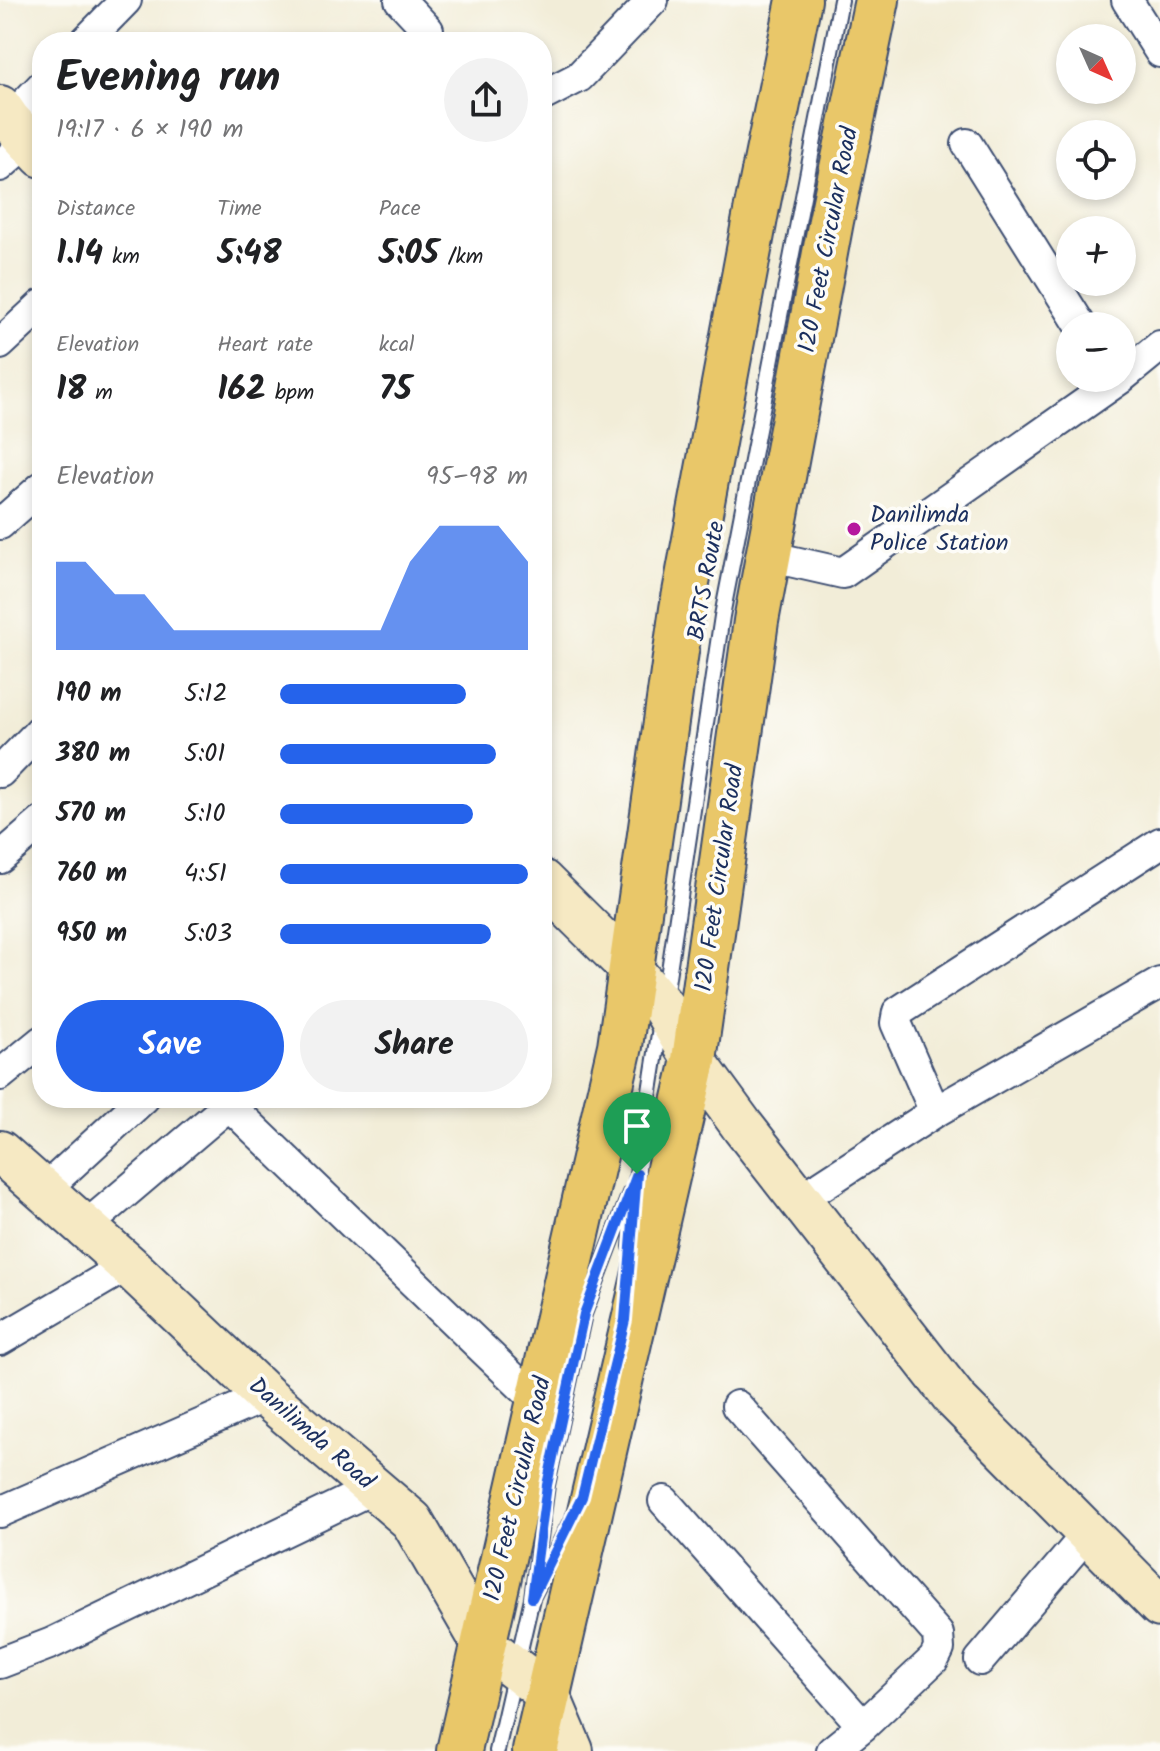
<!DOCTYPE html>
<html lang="en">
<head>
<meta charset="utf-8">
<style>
  body { margin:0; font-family:Kalam,sans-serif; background:#f2f2f2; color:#202124; height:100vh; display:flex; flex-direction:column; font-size:30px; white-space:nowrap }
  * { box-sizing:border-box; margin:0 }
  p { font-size:26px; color:#757577 }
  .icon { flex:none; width:44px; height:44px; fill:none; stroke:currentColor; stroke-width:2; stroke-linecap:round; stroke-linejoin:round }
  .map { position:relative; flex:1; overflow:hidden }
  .drawer { position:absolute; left:32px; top:32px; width:520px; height:1076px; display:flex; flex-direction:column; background:#fff; border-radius:32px; box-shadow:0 4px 12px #0003 }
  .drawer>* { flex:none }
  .needle { width:52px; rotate:135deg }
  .tools { position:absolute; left:1056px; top:24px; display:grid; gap:16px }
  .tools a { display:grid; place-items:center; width:80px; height:80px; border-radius:50%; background:#fff; box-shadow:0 4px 12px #0003; font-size:40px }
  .pin { position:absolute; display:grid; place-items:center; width:68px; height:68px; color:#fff; margin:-82px -34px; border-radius:50% 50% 50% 0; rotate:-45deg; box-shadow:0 0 8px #0007 }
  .pin .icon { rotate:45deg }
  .round { display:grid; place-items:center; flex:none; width:84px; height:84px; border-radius:42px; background:#f2f2f2 }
  .head { display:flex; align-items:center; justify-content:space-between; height:136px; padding:0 24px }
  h1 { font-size:44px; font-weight:700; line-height:60px }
  .figures { display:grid; grid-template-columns:repeat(3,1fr); gap:12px; height:136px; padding:8px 24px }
  .figures div { display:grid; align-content:center }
  .figures b { font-size:34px; font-weight:700 }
  .figures small { font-size:22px; font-weight:400 }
  .figures p { font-size:22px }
  .chart { height:224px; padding:16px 24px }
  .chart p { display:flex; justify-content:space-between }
  .chart svg { width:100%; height:144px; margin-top:8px; fill:#2563eb; opacity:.7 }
  .primary-button { display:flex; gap:16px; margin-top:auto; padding:16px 24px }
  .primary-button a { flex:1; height:92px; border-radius:48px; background:#2563eb; color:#fff; font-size:32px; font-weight:700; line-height:92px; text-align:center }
  .primary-button a+a { background:#f2f2f2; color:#202124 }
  ul { padding:0 24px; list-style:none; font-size:26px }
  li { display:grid; grid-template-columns:128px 96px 1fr; align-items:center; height:60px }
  li i { height:20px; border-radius:10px; background:#2563eb }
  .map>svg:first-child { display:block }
</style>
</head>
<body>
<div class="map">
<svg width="1160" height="1751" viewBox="0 0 1160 1751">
  <rect width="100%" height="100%" fill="#fdfcf7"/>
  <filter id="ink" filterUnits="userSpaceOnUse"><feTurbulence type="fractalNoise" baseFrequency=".0125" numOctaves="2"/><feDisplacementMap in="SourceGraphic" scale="16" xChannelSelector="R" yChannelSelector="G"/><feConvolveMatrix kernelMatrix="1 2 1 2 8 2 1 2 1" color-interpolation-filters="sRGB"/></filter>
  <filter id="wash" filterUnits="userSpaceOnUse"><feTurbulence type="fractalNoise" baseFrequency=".006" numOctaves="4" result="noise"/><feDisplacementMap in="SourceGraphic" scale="32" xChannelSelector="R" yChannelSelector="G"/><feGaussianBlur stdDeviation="1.8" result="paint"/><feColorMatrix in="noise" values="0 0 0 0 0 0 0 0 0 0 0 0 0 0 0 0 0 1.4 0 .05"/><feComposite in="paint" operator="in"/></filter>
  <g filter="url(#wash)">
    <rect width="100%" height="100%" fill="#f2edd8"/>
  </g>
  <g filter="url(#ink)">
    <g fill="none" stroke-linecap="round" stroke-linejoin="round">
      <defs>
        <path id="lane" d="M665,997L722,616L841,0
          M631,1247L637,1174L661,1021
          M532,1598L570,1523
          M497,1751L532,1598L547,1485L584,1314L630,1193"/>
        <path id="street" d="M400,0L428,30L416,42
          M1127,0L1160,52
          M85,42L126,0
          M542,96L579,77L653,0
          M9,120L42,86
          M967,144L1081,326
          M0,166L28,141
          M0,344L42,305
          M1122,377L1160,346
          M0,524L42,487
          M769,553L781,559L843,573L1121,378
          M0,772L42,729
          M0,858L42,822
          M0,1075L42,1041
          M229,1105L538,1402
          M935,1112L896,1023L898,1012L1160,843
          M44,1190L144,1098
          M801,1199L935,1112L1160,983
          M85,1227L237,1098
          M0,1340L128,1265
          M737,1406L938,1634L939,1649L934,1659L863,1726
          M664,1501L863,1726L832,1751
          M0,1512L266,1396
          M980,1660L1088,1533
          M0,1663L52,1643L374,1488"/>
        <path id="secondary" d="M0,107L9,120L42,156
          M542,881L631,969L663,1007L694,1060L743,1127L956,1400L1160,1606
          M0,1152L128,1265L266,1396L412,1521L483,1644L548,1694L572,1751"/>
        <path id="primary" d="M459,1751L620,1046L682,609L757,207L799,0
          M535,1751L694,1060L756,621L831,221L877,0"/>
      </defs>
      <use href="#lane" stroke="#3b4c70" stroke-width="18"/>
      <use href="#street" stroke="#3b4c70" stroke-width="34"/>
      <use href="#secondary" stroke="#3b4c70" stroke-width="46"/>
      <use href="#primary" stroke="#3b4c70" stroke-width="48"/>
      <use href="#lane" stroke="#fff" stroke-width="14"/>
      <use href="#street" stroke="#fff" stroke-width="30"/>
      <use href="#secondary" stroke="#f6e9c3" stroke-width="42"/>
      <use href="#primary" stroke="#e9c769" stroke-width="44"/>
    </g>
  </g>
  <g fill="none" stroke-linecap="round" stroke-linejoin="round" filter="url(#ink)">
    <defs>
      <path id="route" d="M637,1174L625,1320L582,1497L532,1598L547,1485L584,1314Z"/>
    </defs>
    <use href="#route" stroke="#fff" stroke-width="16"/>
    <use href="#route" stroke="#2563eb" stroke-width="10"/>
  </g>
  <circle fill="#b5179e" stroke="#fdfcf7" stroke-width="3" cx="854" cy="529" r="8"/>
  <g text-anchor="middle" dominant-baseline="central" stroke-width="7" stroke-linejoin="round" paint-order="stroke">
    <g font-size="24" fill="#1b2f5e" stroke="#fdfcf7">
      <text transform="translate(829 240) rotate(-79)">120 Feet Circular Road</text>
      <text transform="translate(707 581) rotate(-80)">BRTS Route</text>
      <text transform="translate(720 878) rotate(-82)">120 Feet Circular Road</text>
      <text transform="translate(311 1434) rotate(41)">Danilimda Road</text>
      <text transform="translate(518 1489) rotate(-77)">120 Feet Circular Road</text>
    </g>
    <g font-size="24" fill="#1b2f5e" stroke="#fdfcf7" text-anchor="start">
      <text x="870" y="515">Danilimda<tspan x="870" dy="28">Police Station</tspan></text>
    </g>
  </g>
</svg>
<div class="tools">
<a><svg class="needle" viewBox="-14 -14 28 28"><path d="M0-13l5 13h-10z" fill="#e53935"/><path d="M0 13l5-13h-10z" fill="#757577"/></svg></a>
<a><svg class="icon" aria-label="locate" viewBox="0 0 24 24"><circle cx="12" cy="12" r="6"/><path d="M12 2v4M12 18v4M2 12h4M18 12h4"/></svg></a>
<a>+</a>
<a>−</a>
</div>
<div class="pin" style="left:637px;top:1174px;background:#1e9e55"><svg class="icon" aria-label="arrive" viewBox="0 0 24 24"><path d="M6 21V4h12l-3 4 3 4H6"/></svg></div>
<section class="drawer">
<div class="head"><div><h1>Evening run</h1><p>19:17 · 6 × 190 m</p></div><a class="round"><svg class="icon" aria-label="share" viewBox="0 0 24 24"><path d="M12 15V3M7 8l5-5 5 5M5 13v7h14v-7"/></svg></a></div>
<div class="figures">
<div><p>Distance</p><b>1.14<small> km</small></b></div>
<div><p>Time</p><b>5:48</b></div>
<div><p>Pace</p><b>5:05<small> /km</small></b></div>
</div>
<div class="figures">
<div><p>Elevation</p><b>18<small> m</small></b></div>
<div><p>Heart rate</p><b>162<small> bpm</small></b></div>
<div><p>kcal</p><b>75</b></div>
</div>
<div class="chart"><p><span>Elevation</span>95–98 m</p>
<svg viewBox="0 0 160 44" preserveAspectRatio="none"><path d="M0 44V17L10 17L20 27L30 27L40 38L50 38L60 38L70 38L80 38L90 38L100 38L110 38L120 17L130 6L140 6L150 6L160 17V44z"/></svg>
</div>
<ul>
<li><b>190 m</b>5:12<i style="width:75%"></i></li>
<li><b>380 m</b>5:01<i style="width:87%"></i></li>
<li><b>570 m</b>5:10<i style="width:78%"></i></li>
<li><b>760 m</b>4:51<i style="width:100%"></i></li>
<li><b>950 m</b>5:03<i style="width:85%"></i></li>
</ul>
<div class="primary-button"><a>Save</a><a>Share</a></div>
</section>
</div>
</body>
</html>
